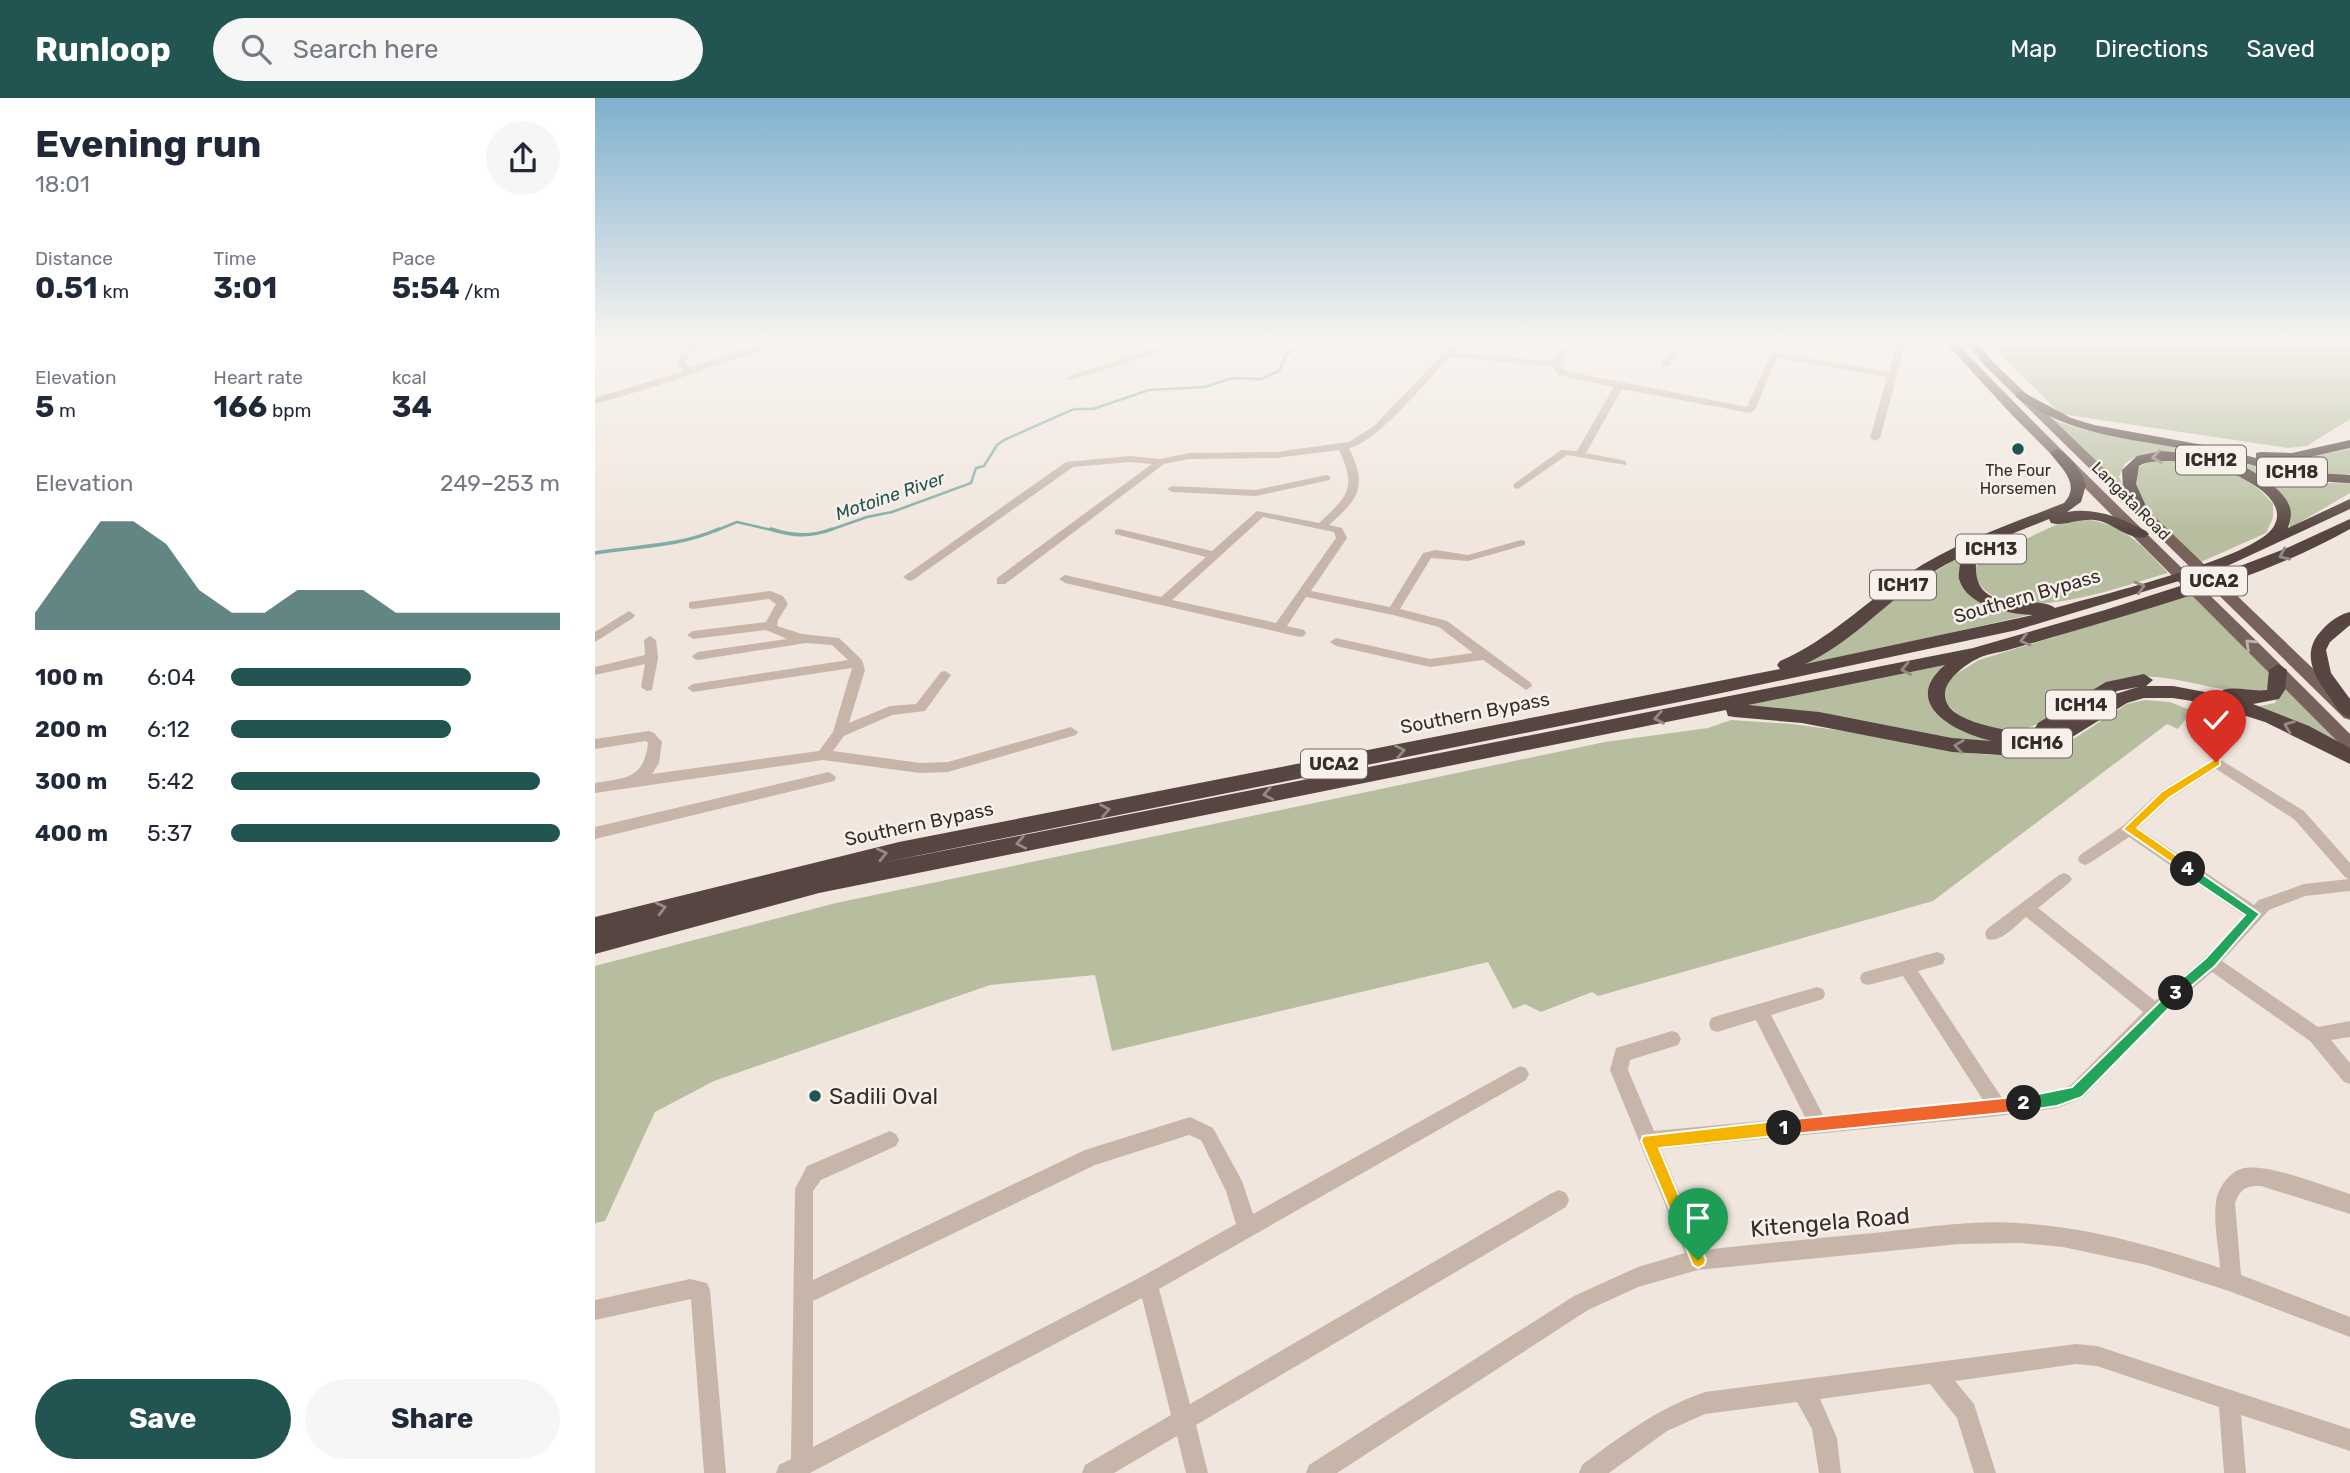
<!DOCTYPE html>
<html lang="en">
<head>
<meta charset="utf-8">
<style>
  body { margin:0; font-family:Rubik,sans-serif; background:#f6f6f7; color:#1f2937; height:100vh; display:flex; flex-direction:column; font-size:26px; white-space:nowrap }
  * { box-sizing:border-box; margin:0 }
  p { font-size:23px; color:#747a83 }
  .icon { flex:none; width:38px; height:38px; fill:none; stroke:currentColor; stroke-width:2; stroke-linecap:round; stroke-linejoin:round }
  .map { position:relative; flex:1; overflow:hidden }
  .panel { display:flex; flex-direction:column; background:#fff; width:595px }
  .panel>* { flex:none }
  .pin { position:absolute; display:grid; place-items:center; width:60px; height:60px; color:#fff; margin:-72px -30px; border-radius:50% 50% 50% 0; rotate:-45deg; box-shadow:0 0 7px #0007 }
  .pin .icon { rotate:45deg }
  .km { position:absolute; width:35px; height:35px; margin:-18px; border-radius:50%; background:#222; color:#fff; font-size:19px; line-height:35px; text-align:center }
  .round { display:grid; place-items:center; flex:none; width:74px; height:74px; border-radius:37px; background:#f6f6f7 }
  .head { display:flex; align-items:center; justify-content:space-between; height:119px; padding:0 35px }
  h1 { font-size:38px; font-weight:700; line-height:52px }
  .figures { display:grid; grid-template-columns:repeat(3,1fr); gap:10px; height:119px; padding:7px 35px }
  .figures div { display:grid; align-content:center }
  .figures b { font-size:30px; font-weight:700 }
  .figures small { font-size:19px; font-weight:400 }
  .figures p { font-size:19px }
  .chart { height:196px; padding:14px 35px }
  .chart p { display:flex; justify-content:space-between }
  .chart svg { width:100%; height:126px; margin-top:7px; fill:#225452; opacity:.7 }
  .button { display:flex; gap:14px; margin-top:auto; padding:14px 35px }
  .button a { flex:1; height:80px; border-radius:42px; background:#225452; color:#fff; font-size:28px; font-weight:700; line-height:80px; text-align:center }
  .button a+a { background:#f6f6f7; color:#1f2937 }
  ul { padding:0 35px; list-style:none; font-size:23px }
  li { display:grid; grid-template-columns:112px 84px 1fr; align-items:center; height:52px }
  li i { height:18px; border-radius:9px; background:#225452 }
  header { display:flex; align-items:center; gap:42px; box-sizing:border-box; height:98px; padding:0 35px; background:#225452; color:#fff }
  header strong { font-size:33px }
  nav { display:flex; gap:38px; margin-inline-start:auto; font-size:24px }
  .search { width:490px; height:63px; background:#f6f6f7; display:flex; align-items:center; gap:18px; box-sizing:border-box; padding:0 24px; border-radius:38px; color:#747a83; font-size:26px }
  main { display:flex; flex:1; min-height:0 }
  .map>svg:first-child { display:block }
</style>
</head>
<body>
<header>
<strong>Runloop</strong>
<div class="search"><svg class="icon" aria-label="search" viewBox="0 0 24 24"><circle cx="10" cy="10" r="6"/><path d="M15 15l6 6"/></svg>Search here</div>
<nav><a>Map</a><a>Directions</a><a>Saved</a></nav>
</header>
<main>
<section class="panel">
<div class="head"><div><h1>Evening run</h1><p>18:01</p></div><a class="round"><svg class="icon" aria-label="share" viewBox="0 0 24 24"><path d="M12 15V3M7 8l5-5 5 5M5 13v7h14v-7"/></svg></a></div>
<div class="figures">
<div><p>Distance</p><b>0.51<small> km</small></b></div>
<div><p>Time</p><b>3:01</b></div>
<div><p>Pace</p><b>5:54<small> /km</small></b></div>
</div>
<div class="figures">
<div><p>Elevation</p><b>5<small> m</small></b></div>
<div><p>Heart rate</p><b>166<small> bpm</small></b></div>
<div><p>kcal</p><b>34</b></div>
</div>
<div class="chart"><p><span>Elevation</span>249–253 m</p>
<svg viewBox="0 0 160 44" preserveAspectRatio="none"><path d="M0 44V38L10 22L20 6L30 6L40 14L50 30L60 38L70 38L80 30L90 30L100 30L110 38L120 38L130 38L140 38L150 38L160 38V44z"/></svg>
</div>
<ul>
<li><b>100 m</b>6:04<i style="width:73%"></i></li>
<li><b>200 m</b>6:12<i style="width:67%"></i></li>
<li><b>300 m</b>5:42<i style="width:94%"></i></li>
<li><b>400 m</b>5:37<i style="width:100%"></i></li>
</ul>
<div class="button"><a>Save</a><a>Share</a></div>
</section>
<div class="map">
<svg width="1755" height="1375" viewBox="0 0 1755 1375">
  <rect width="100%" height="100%" fill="#f0e6dd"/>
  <path fill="#b7be9f" d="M1391,242H1755V321L1712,348L1693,350L1466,316Z
    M1449,317C1494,339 1541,339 1589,349C1640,359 1704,389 1755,385V395L1695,430L1693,408C1674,395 1656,378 1636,367C1613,353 1552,346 1531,365C1528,368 1526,375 1524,379L1534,400Z
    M1755,351V376C1725,383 1690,368 1661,360L1692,363Z
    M1578,361C1617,364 1653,375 1678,406V420L1671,435L1606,464L1556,417L1539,385L1544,369L1557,363Z
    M1487,420C1532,428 1543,444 1573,475C1528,487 1399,539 1378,473L1386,462L1465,425Z
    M1360,461L1370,464V489L1442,515L1222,565L1196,568Z
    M1598,496L1673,568L1676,580L1671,593C1628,599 1584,575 1539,579C1483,583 1458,641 1398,632C1376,628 1363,619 1349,602L1350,588L1361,576L1384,562Z
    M1360,565L1338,581L1333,597C1351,634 1375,636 1412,644L1368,642L1136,609Z
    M1689,585L1755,651L1660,609L1680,605Z
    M1550,602L1575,604L1597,613L1583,631L1572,626L1338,803L1003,898L997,894L946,914L930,906L918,911L893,864L517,953L500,877L395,887L119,983L60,1014L10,1123L0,1125V868L241,805L1010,644L1113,630L1136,622L1197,626L1278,637L1352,653L1396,657L1423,655L1454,651L1480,640L1532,606Z"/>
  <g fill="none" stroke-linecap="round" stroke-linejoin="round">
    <path stroke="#7faba8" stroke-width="2.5" d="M120,433L142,424L181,433
      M232,433L272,419L297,414L376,385L381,370L389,368L402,347L409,342L479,311H498L554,292L610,289L638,280L666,281L684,273L691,257L707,246"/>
    <path stroke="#7faba8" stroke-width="3.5" d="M176,431C196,438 217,439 237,431
      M0,455C46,447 79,450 124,431"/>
    <path fill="#c7b5aa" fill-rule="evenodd" d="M101,242H110L92,260L91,265L96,270C128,259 163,242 197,242L52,291L0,306V300L89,273L82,266L85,257Z
      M572,242H582L565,254L477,282L469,280L559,250Z
      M861,242H870L859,254L954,263L959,262L972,242H980L964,266L970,273L1152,309L1182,242H1190L1185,255L1294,274L1303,242H1311L1285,340L1280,343L1275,340L1292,279L1182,260L1160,312L1155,315L1027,291L991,355L1031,363V367L972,357L923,391L919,390V386L966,352L982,353L1019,289L964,277L957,268L855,259C833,281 782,345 754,350C773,389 764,400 734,427L747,430L752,440L716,493L795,509L828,455L841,452L873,457L926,442L930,443V447L873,463L836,460L805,511L852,523L936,585L937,588L931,592L888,562L835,569L741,548L735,544L741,540L835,561L878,555L844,529L798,517L711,499L692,528L709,532L711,535L709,538L705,539L470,485L464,481L470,477L566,499L611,459L520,436V432L524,431L617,453L662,413L724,425C753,398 762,390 744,352L681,360L594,361L569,366L410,486H402V480L557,366L535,364L478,369L318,482L314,483L308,479L471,364L535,358L566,361L594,355L681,354L754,344L779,328ZM668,419L739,434L741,440L681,525L577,502Z
      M1080,242H1088L1074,268H1068L1067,266Z
      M731,377L735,378V382L661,398L577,394L572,391L577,388L661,392Z
      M175,493L188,498L193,506L183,522L182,528L207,536L244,540L267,562L270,572L254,625L295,608L321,606L346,574L350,573L356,577L330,613L297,617L249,638L238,653L325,665L353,664L476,629L483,634L481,637L353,674L325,675L228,662L0,695V685C31,680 49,681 53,645L51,643L0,651V641L54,633L59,635L67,644L64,665L57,676L224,653L238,634L257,570L98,594L92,590L98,586L253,562L237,547L211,545L103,562L99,561L97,558L103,554L192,541L171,532L98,541L92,537L98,533L171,524L181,506L174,501L98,511L94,510V504Z
      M34,513L40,517L38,520L0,544V534Z
      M55,538L61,542L63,560L57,592L52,593L46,589L50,566L0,577V569L50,557L49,542Z
      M1621,659L1709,713L1755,765V793L1710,798L1674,812L1627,863L1723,929L1755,923V939L1736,942L1755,965V986L1749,984L1715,943L1617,874L1566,918L1488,1000L1462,1010L1403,1018L1066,1051L1109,1152C1169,1145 1229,1140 1289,1134C1333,1129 1378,1122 1422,1125C1492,1129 1559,1148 1625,1170C1624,1150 1618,1125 1621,1105C1622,1091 1635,1072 1650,1070C1675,1066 1729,1088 1755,1096V1116L1666,1088C1651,1088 1646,1090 1640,1105L1646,1177L1755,1219V1239L1634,1193L1552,1167L1468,1149L1425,1145L1364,1146L1103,1172L1043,1189L993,1212L742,1375H711L714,1367L979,1198L1043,1169L1090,1155L1015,972L1021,950L1077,933L1083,935L1086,941L1083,947L1035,962L1033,972L1059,1033L1210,1019L1161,922L1122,934L1116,932L1114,926L1116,920L1122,918L1222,889L1228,891L1230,896L1228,901L1176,917L1228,1017L1388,1002L1308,878L1273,887L1267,885L1265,880L1267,875L1273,873L1342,854L1348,856L1350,861L1348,866L1323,873L1407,1000L1462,992L1476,987L1548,914L1431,819C1420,828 1406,845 1392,841L1390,836L1392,831L1464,777L1469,775L1474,777L1477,781L1474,785L1443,810L1560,903L1610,859L1649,818L1534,739L1495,765L1490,767L1485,765L1483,761L1485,757L1529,727L1565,693ZM1621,671L1699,721L1750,779L1754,781L1709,786L1664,802L1659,807L1544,730L1575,701Z
      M234,674L241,679L239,683L0,741V729Z
      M925,968L931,970L934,976L931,982L564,1191L595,1306L957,1095L964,1092L971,1095L974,1102L971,1109L601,1327L613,1375H591L582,1338L519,1375H487L490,1367L576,1317L547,1200L215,1375H181L184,1367L196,1361L200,1091L212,1068L295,1033L301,1036L304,1042L301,1048L226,1082L218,1093V1182L490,1052L595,1019L618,1030L647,1083L658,1116ZM594,1037L606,1042L631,1093L641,1126L546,1179L218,1349V1203L500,1067Z
      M95,1181L112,1185L115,1192L131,1375H109L96,1201L0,1222V1202Z
      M1481,1246L1502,1248L1755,1331V1353L1646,1317L1651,1375H1629L1624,1309L1502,1268L1481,1266L1360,1283L1379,1306L1401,1375H1379L1362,1320L1335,1286L1225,1301L1242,1340L1246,1375H1224L1217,1331L1202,1304L1110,1316L1072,1333L1014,1375H984L987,1367C1026,1338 1063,1310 1110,1294Z"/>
    <path fill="#76625b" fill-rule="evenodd" d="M1348,242H1359C1487,377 1624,503 1755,636V652L1749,650L1417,317Z
      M1369,242H1380L1397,263L1755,606V622L1749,620L1389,267Z"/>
    <path fill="#564541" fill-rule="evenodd" d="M1426,293L1476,320L1499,327L1619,349L1661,360V355L1666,354L1697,355L1755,342V350L1697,363L1668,362L1720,375L1755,377V385C1707,385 1665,368 1620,357C1547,340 1487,343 1422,300L1420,297Z
      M1462,351C1475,356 1487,374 1491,387L1486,404L1472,414C1501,409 1526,420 1551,433L1554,436L1551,439C1537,443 1519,427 1505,423C1486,418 1471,429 1456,425L1454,421C1409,439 1363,456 1323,484C1285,510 1253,547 1210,566L1438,517C1415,516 1372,509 1364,481C1363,477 1365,469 1365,464L1395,446L1403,451L1381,466C1378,520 1443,495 1460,510C1501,498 1662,460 1679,428C1696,398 1638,375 1618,367V361C1638,357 1683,386 1692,403C1698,413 1696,420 1693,430L1755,401V411L1630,469L1422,532L1089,603L281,766L1378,550L1510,512L1632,473L1692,450L1755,421V431C1670,479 1572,505 1479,533C1457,539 1435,546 1413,552C1403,555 1390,556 1382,561C1371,566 1351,581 1350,595C1348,623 1401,629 1420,634L1421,642L1447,636L1440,630L1443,625L1511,584L1549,576L1558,582L1551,588H1578L1626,597L1628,592C1642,588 1657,594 1672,592L1674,572L1683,566L1692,572L1690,592L1684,601L1658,606L1714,628L1755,650V666L1670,624L1610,605L1578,600H1549L1532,605L1474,641L1437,653L1406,657L1357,654L1207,625L1139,619L1133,618L1131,612L224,795L0,856V819L304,744L1185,571L1182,567L1185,563C1234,542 1269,505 1313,476C1361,444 1416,426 1469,405C1486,386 1467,371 1455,355ZM1350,567C1304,606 1361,635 1397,643L1357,640L1224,614L1153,607ZM1543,589L1514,598L1462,630L1522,593Z
      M1566,353L1594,355L1601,359C1589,368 1562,358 1544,368L1541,386L1555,417L1553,420H1543L1528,390L1527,372L1542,358Z
      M1755,514V527L1735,544L1731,552L1736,575L1755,601V620C1746,618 1741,609 1736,601C1719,579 1705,555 1727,532C1734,524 1745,516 1755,514Z"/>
  </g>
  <defs><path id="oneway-chevron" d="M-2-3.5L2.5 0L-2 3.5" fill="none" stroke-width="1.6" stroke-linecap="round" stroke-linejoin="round" transform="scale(1.75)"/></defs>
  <g stroke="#978985">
    <use href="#oneway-chevron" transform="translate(1562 359) rotate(171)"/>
    <use href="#oneway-chevron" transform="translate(1689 457) rotate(156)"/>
    <use href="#oneway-chevron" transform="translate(1545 489) rotate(-16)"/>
    <use href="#oneway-chevron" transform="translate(1430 542) rotate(165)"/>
    <use href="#oneway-chevron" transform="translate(1311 571) rotate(168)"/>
    <use href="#oneway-chevron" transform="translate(1064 620) rotate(169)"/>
    <use href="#oneway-chevron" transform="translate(1694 628) rotate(-158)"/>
    <use href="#oneway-chevron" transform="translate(1364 648) rotate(-172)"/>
    <use href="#oneway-chevron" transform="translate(805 653) rotate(-11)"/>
    <use href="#oneway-chevron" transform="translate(673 696) rotate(169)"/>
    <use href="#oneway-chevron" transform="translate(510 712) rotate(-11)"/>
    <use href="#oneway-chevron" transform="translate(426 745) rotate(169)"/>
    <use href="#oneway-chevron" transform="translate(287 756) rotate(-13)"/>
    <use href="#oneway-chevron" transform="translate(66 810) rotate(-14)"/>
  </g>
  <use stroke="#beb0aa" href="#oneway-chevron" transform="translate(1655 546) rotate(-137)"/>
  <linearGradient id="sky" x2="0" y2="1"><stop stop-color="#7eb0ce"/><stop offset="0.56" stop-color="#f8f4f0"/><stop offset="1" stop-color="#f8f4f0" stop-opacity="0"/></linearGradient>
  <rect width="1755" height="434" fill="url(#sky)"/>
  <path fill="#f5b400" stroke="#fff" stroke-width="2" d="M1189,1022L1194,1024L1196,1030L1194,1035L1189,1037L1064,1050L1111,1162L1109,1167L1103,1170L1098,1167L1046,1043L1048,1038Z"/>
  <path fill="#f0652b" stroke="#fff" stroke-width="2" d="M1429,998L1434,1000L1436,1005L1434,1010L1429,1013L1189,1037L1183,1035L1181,1030L1183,1024L1189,1022Z"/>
  <path fill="#22a559" stroke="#fff" stroke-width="2" d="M1581,888L1585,890V899L1487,999L1462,1008L1429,1013L1424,1010L1422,1005L1424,1000L1477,989Z"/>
  <path fill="#22a559" stroke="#fff" stroke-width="2" d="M1593,766L1665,816L1620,868L1581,901L1576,899V890L1611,860L1650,817L1588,775V768Z"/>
  <path fill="#f5b400" stroke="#fff" stroke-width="2" d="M1621,660L1625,661V667L1574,700L1542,730L1597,768V775L1593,776L1528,731L1566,694Z"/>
  <g fill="#225452" stroke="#f8f0ea" stroke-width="2.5">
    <circle cx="1423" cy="351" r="7"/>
    <circle cx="220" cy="998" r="7"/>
  </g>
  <g text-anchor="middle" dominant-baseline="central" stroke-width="5" stroke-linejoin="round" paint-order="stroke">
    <g font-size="16" fill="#362c29" stroke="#f8f0ea">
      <text x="1423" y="372">The Four<tspan x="1423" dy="18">Horsemen</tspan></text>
    </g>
    <g font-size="16" fill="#362c29" stroke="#f8f0ea">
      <text transform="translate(1536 403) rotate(45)">Langata Road</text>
    </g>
    <g fill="#f8f0ea" stroke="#706763" stroke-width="2">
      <rect x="1581" y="347.5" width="70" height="29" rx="5"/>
      <rect x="1662" y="359.5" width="70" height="29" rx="5"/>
      <rect x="1361" y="436.5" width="70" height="29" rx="5"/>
      <rect x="1586" y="468.5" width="66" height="29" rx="5"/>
      <rect x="1275" y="472.5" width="66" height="29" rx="5"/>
      <rect x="1451" y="592.5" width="70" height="29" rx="5"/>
      <rect x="1407" y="630.5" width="70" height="29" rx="5"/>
      <rect x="706" y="651.5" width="66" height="29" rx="5"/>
    </g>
    <g font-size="18" font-weight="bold" fill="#362c29">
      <text x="1616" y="362">ICH12</text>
      <text x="1697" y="374">ICH18</text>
      <text x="1396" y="451">ICH13</text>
      <text x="1619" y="483">UCA2</text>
      <text x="1308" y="487">ICH17</text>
      <text x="1486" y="607">ICH14</text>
      <text x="1442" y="645">ICH16</text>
      <text x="739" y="666">UCA2</text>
    </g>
    <g font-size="18" font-style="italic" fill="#225452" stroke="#f8f0ea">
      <text transform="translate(295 398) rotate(-19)">Motoine River</text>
    </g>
    <g font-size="19" fill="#362c29" stroke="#f8f0ea">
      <text transform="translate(1432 498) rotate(-16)">Southern Bypass</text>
      <text transform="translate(880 615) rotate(-11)">Southern Bypass</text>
      <text transform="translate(324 726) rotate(-12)">Southern Bypass</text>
    </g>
    <g font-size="23" fill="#362c29" stroke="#f8f0ea" text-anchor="start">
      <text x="234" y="998">Sadili Oval</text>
    </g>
    <g font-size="23" fill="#362c29" stroke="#f8f0ea">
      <text transform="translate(1235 1124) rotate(-5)">Kitengela Road</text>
    </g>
  </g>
</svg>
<div class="pin" style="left:1103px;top:1162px;background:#1e9e55"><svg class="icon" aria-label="arrive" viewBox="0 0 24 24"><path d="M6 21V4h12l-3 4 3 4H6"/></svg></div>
<div class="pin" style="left:1621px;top:664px;background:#d93025"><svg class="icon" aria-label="check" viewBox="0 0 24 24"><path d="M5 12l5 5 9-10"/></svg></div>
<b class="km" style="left:1189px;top:1030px">1</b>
<b class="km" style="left:1429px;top:1005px">2</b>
<b class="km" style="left:1581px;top:895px">3</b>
<b class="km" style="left:1593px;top:771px">4</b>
</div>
</main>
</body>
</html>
